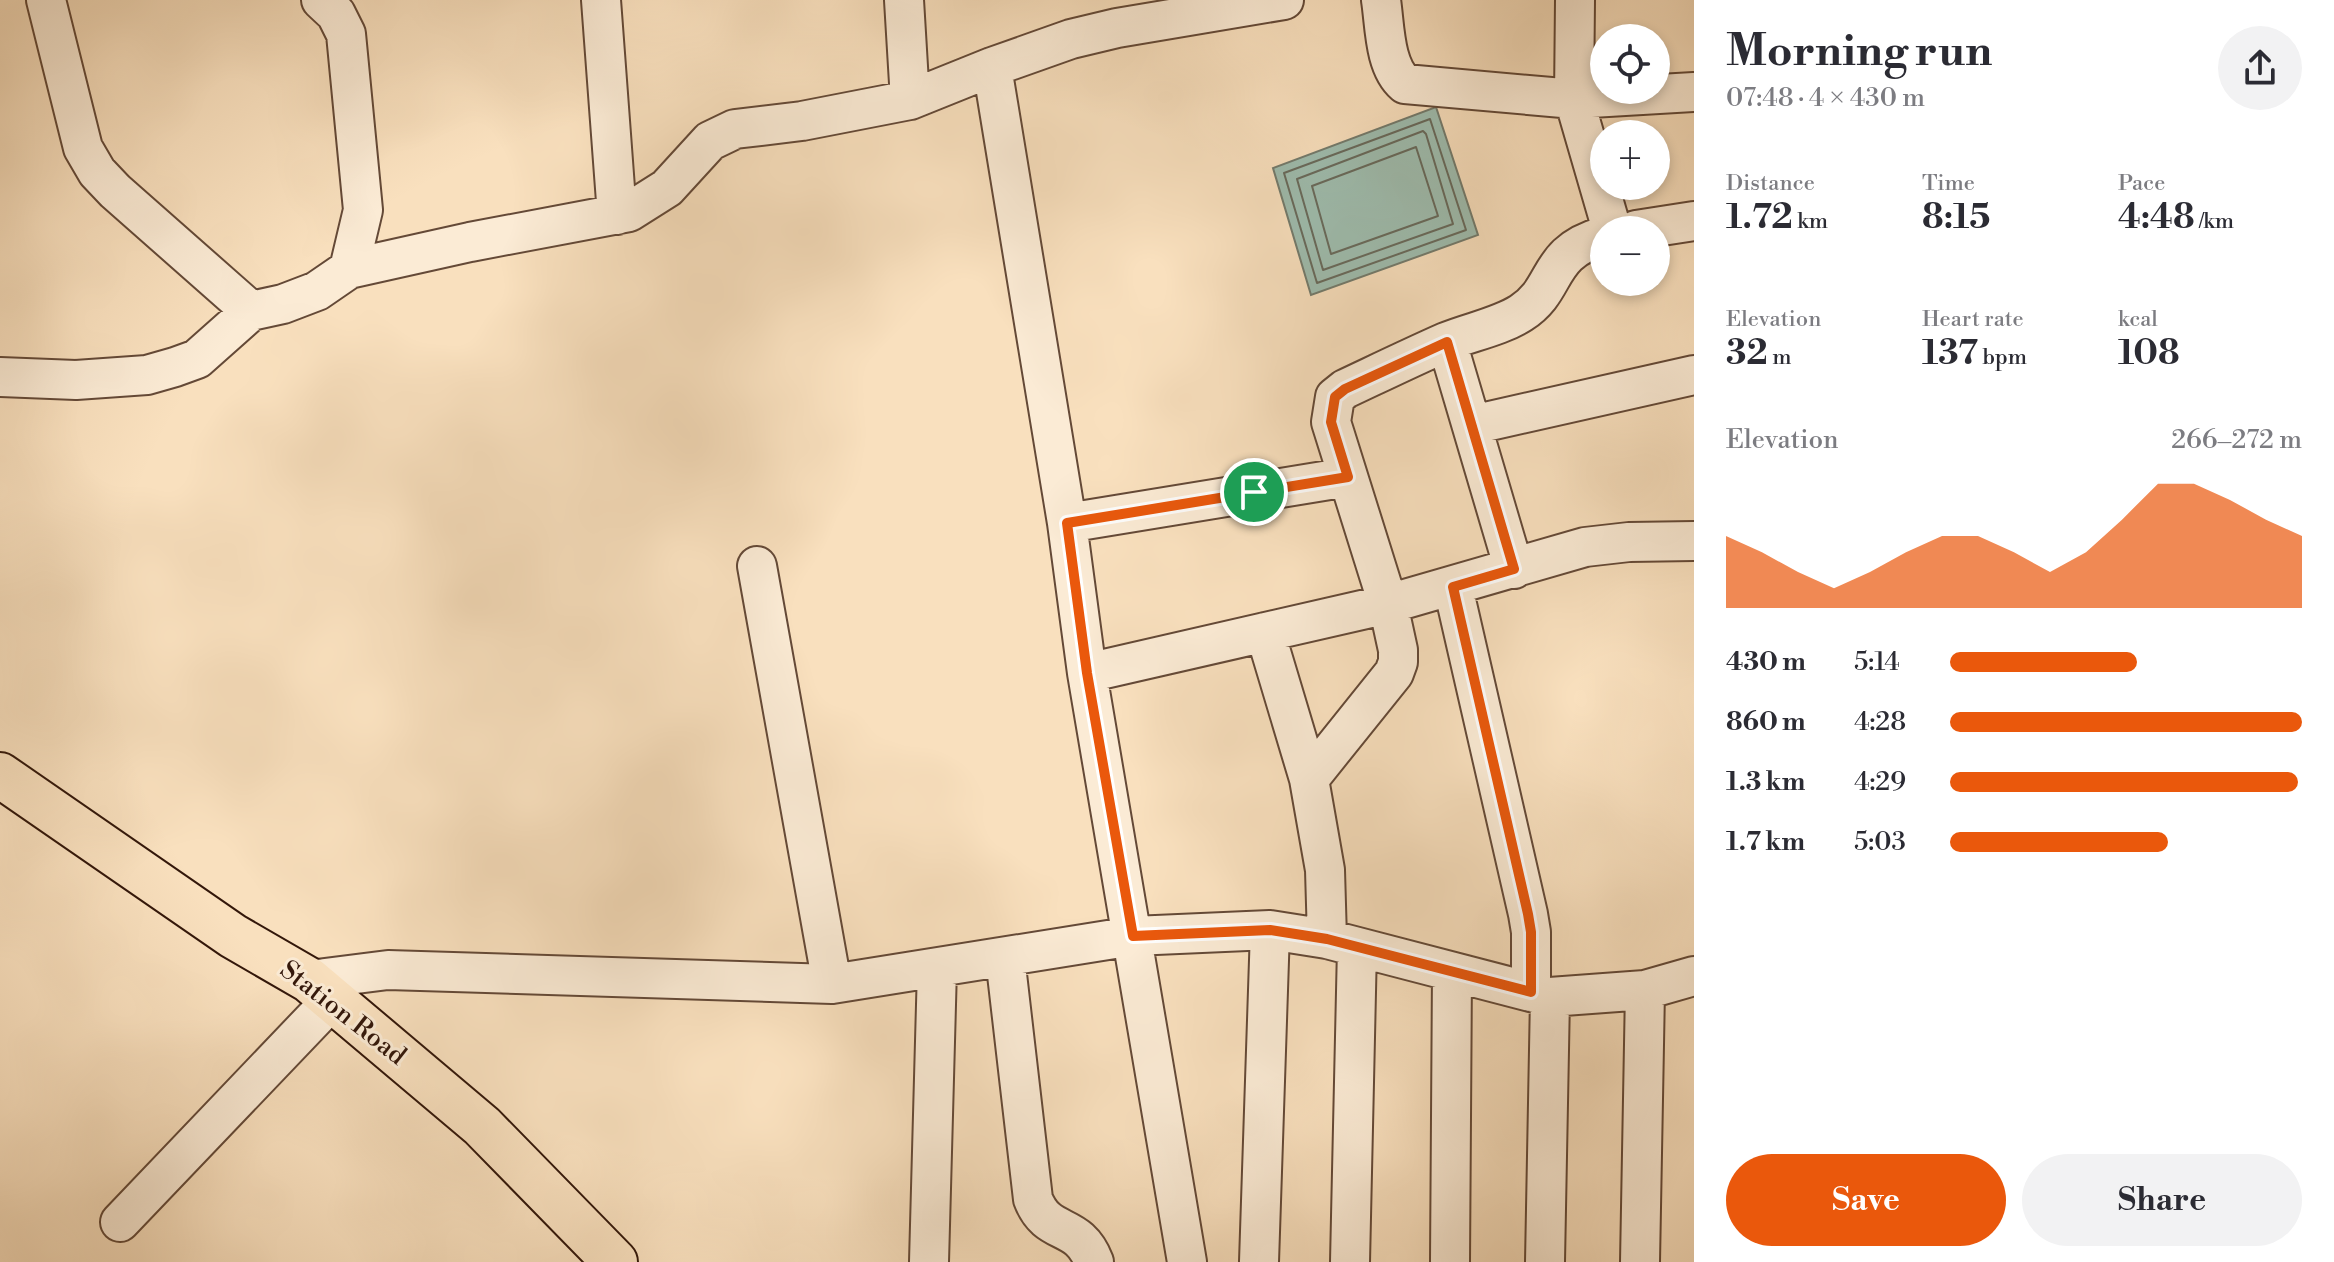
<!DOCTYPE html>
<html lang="en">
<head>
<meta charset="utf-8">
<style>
  body { margin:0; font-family:"Libre Bodoni",serif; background:#f2f2f3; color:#2b2b33; height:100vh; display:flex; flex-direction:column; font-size:30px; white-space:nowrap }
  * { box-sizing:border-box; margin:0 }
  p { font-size:26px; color:#7c7c81 }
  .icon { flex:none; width:44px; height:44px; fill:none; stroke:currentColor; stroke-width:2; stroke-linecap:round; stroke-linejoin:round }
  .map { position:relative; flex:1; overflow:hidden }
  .details { display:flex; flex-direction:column; background:#fff; width:640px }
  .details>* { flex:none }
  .tools { position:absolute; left:1590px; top:24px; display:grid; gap:16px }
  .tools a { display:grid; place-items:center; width:80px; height:80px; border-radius:50%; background:#fff; box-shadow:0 4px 12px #0003; font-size:40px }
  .pin { position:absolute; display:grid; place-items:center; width:68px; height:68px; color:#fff; margin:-34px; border:4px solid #fff; border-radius:50%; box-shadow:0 2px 8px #0007 }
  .round { display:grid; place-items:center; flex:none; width:84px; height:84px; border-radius:42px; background:#f2f2f3 }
  .head { display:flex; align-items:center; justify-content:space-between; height:136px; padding:0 32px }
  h1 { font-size:44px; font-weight:700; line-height:60px }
  .stats { display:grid; grid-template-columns:repeat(3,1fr); gap:12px; height:136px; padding:8px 32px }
  .stats div { display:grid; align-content:center }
  .stats b { font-size:34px; font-weight:700 }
  .stats small { font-size:22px; font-weight:400 }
  .stats p { font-size:22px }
  .chart { height:224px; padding:16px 32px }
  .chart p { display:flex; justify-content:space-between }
  .chart svg { width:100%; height:144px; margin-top:8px; fill:#ea580c; opacity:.7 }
  .action { display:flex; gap:16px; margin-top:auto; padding:16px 32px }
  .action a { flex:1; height:92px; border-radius:48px; background:#ea580c; color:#fff; font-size:32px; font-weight:700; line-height:92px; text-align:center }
  .action a+a { background:#f2f2f3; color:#2b2b33 }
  ul { padding:0 32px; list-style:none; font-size:26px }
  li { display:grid; grid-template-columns:128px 96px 1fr; align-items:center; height:60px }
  li i { height:20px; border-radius:10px; background:#ea580c }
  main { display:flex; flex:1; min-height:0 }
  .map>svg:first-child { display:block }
</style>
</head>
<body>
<main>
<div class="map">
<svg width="1694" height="1262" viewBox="0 0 1694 1262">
  <rect width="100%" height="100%" fill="#f9e0be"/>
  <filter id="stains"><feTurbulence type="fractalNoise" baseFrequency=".0025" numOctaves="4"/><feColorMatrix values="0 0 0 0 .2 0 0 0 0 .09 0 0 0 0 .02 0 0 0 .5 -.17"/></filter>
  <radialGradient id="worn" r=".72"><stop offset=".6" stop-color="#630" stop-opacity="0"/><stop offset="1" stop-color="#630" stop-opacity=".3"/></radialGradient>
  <path fill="#9ebdaf" stroke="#737b6d" stroke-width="2" d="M1436,107L1478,235L1311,295L1273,168Z"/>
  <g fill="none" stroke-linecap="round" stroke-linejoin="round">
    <path stroke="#686a5c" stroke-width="2" d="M1430,119L1466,230L1317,283L1284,173Z
      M1423,131L1426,134L1453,224L1323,270L1297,179Z
      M1416,147L1438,216L1331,254L1312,186Z"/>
    <defs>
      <path id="minor" d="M46,0L83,148L97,172L115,191L251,311
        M321,0L336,14L346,34L363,210L349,269
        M601,0L617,215
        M904,0L910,100
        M1381,0C1385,26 1384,66 1405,84L1574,99L1694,92
        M1575,0L1574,99L1612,230
        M992,67L1067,523L1087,673L1187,1262
        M1636,230L1694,221
        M1447,342L1514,569
        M0,377L76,380L147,375L175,367L197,359L251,311L283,304L317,291L349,269L470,242L629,212L667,188L710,141L735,129L802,121L910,100L992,67L1071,39L1117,28L1284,0
        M1472,425L1694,375
        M1067,523L1348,477
        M757,566L832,984
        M1453,587L1528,914L1531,932V992
        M1265,632L1309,779L1325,870L1327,939
        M1087,673L1388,604L1585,547L1629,542L1694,541
        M1309,779L1394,673L1398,662V650L1388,604L1331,422L1335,397L1345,389C1379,373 1412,357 1446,342C1470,332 1499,327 1521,313C1560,288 1544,253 1604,236
        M1005,957L1033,1199C1048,1238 1078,1220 1094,1262
        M309,980L388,970L832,984L1133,936L1270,930L1327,939L1550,997L1645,990L1694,976
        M120,1222L332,1000
        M929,1262L937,968
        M1259,1262L1270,930
        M1350,1262L1357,947
        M1450,1262L1452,972
        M1545,1262L1550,997
        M1640,1262L1645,990"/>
      <path id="major" d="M0,775L233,936L309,980L482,1126L615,1262"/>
    </defs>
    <use href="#minor" stroke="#644937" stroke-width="42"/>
    <use href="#major" stroke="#33170a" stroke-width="48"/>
    <use href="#minor" stroke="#fbebd5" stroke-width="38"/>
    <use href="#major" stroke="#f9e0be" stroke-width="44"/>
  </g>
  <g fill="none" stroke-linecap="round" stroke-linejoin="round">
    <defs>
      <path id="route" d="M1447,342L1514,569L1453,587L1528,914L1531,932V992L1327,939L1270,930L1133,936L1087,673L1067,523L1348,477L1331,422L1335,397L1345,389Z"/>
    </defs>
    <use href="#route" stroke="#fff" stroke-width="16"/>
    <use href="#route" stroke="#ea580c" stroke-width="10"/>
  </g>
  <g text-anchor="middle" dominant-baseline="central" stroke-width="6" stroke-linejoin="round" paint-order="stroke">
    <g font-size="26" fill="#33170a" stroke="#fbebd5">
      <text transform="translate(343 1013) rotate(38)">Station Road</text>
    </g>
  </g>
  <rect width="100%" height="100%" filter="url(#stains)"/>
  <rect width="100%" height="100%" fill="url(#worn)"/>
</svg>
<div class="tools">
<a><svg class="icon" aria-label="locate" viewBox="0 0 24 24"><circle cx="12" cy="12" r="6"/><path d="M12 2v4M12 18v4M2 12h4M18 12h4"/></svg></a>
<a>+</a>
<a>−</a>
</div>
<div class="pin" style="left:1254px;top:492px;background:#1e9e55"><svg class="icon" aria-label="arrive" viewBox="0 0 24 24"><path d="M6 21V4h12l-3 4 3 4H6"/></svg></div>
</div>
<section class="details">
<div class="head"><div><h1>Morning run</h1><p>07:48 · 4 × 430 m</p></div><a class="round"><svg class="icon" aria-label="share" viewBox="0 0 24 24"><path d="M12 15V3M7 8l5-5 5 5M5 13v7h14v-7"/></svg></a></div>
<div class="stats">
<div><p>Distance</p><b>1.72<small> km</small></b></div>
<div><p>Time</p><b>8:15</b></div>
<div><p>Pace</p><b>4:48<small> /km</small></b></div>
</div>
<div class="stats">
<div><p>Elevation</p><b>32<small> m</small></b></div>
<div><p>Heart rate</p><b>137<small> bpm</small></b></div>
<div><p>kcal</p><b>108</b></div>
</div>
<div class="chart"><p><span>Elevation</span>266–272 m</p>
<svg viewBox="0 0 160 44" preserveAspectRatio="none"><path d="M0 44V22L10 27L20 33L30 38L40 33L50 27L60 22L70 22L80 27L90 33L100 27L110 17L120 6L130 6L140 11L150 17L160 22V44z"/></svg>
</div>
<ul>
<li><b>430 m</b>5:14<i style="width:53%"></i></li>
<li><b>860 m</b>4:28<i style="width:100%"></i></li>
<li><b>1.3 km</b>4:29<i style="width:99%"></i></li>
<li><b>1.7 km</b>5:03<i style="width:62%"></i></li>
</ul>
<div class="action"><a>Save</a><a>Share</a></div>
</section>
</main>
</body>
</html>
